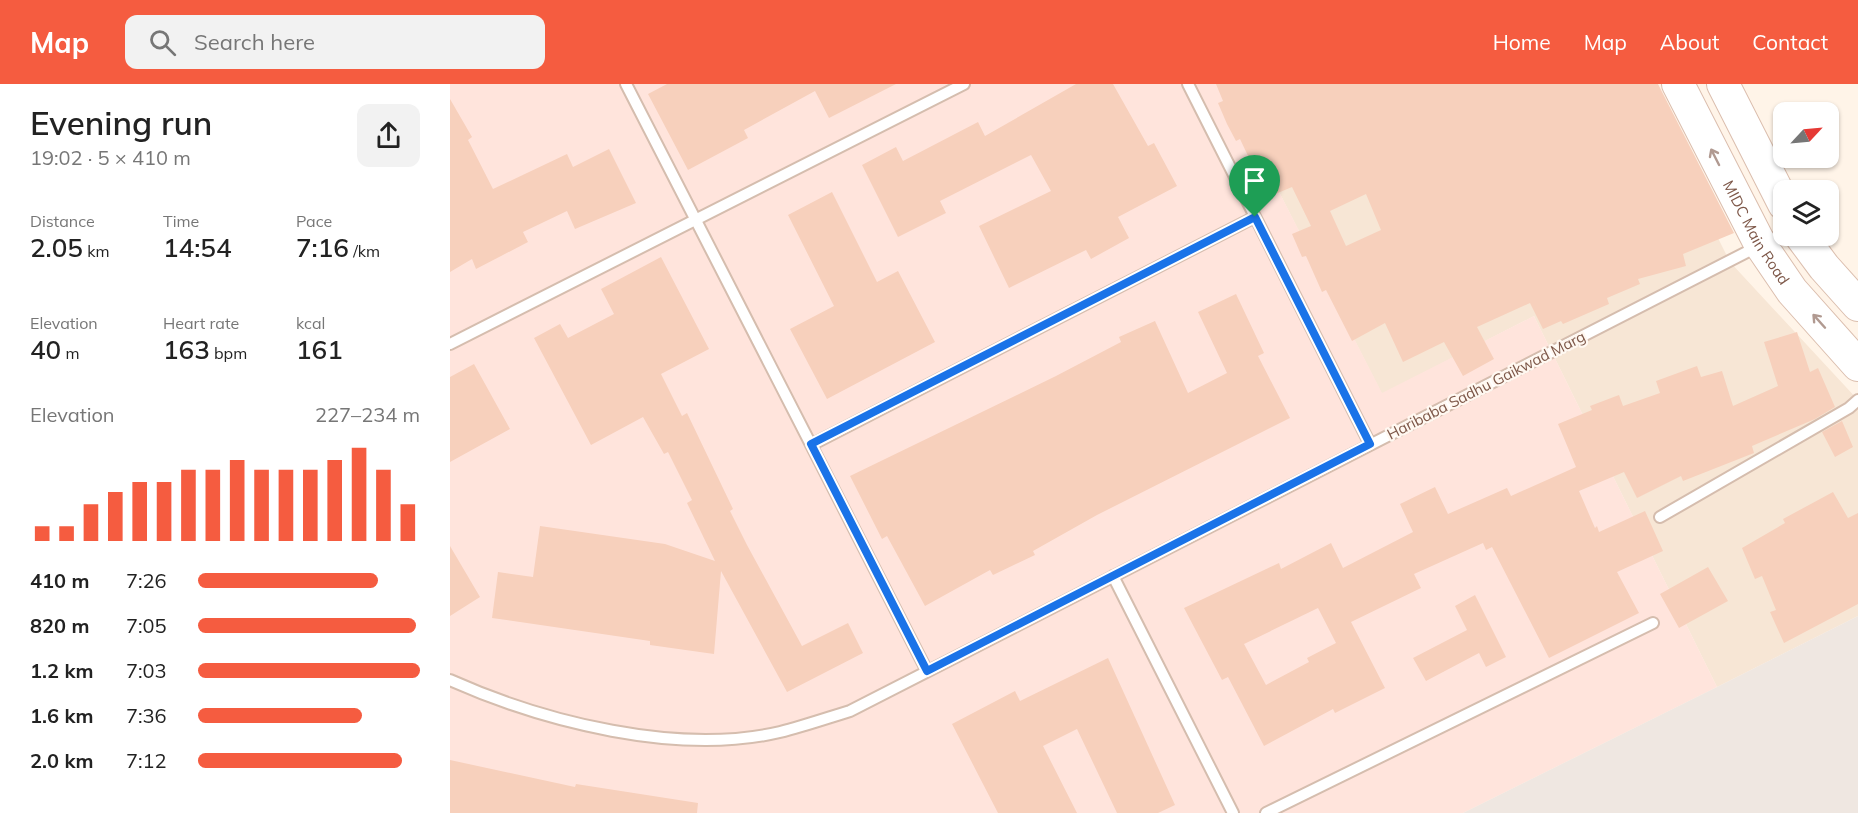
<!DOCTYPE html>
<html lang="en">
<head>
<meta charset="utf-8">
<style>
  body { margin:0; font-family:Mulish,sans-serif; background:#f2f2f2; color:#222; height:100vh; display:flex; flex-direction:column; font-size:22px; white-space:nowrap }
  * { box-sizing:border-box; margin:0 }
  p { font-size:20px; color:#767676 }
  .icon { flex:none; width:33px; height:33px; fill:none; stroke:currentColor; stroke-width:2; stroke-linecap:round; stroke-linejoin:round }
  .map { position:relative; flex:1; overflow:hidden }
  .panel { display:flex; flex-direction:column; background:#fff; width:450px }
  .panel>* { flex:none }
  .needle { width:39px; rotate:64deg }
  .buttons { position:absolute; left:1323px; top:18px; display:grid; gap:12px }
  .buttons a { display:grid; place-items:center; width:66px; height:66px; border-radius:12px; background:#fff; box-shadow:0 2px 4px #0004; font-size:30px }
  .pin { position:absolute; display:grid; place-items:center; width:51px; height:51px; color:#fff; margin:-62px -26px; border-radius:50% 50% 50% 0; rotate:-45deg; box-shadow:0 0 6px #0007 }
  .pin .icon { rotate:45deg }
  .round { display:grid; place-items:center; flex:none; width:63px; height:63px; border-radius:12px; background:#f2f2f2 }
  .overview { display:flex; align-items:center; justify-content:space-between; height:102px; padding:0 30px }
  h1 { font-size:33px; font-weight:600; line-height:45px }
  .stats { display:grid; grid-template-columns:repeat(3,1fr); gap:9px; height:102px; padding:6px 30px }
  .stats div { display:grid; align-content:center }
  .stats b { font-size:26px; font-weight:600 }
  .stats small { font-size:16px; font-weight:400 }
  .stats p { font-size:16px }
  .chart { height:168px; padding:12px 30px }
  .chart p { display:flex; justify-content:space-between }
  .chart svg { width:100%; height:108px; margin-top:6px; stroke:#f55c40; stroke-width:6 }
  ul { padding:0 30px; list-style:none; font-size:20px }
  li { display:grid; grid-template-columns:96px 72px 1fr; align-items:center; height:45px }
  li i { height:15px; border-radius:8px; background:#f55c40 }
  header { display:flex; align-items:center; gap:36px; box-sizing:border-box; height:84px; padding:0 30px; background:#f55c40; color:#fff }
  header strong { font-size:28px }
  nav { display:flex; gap:33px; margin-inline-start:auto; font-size:21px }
  .search { width:420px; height:54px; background:#f2f2f2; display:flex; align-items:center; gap:15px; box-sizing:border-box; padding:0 21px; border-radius:12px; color:#767676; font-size:22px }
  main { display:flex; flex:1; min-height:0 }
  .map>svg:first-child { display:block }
</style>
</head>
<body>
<header>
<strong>Map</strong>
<div class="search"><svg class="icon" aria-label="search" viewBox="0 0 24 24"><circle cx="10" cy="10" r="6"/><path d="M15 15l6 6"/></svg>Search here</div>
<nav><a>Home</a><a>Map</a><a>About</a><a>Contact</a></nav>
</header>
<main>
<section class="panel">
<div class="overview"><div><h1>Evening run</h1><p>19:02 · 5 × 410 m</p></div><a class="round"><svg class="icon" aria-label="share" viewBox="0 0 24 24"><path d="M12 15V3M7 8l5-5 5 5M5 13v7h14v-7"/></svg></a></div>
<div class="stats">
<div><p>Distance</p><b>2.05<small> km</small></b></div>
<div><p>Time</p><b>14:54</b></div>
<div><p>Pace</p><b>7:16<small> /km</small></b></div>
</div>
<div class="stats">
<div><p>Elevation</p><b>40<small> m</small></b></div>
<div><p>Heart rate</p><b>163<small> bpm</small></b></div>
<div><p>kcal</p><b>161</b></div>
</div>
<div class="chart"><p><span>Elevation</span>227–234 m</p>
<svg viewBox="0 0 160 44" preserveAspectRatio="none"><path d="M5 44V38M15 44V38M25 44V29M35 44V24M45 44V20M55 44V20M65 44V15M75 44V15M85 44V11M95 44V15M105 44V15M115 44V15M125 44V11M135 44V6M145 44V15M155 44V29"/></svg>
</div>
<ul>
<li><b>410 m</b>7:26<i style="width:81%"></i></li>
<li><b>820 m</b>7:05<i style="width:98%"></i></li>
<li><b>1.2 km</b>7:03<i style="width:100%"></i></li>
<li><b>1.6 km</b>7:36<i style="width:74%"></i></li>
<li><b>2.0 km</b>7:12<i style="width:92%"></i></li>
</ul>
</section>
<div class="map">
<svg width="1408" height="729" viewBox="0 0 1408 729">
  <rect width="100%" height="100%" fill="#fff4e8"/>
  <path fill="#f7e6d5" d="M774,0H1191L1280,178L1408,316V532L1267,603L1084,232L932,310Z"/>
  <path fill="#ffe4dc" d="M0,0H774L932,309L1084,232L1267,603L1013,729H0Z"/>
  <path fill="#efe7e1" d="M1408,532V729H1013L1267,603Z"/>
  <path fill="#f7d0bc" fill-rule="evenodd" d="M217,0H446L379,34L365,7L294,46L298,54L238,86L198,10Z
    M626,0H663L698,62L704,59L727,102L668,133L679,154L641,175L636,166L559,204L529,142L601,107L581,71L490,117L496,129L448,153L412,81L446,63L453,77L528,38L535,52Z
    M766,0H1208L1284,149L1233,170L1236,182L1188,195L1190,200L1157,214L1159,220L1113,240L1111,237L1093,245L1080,219L1027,243L1044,275L1013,292L994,258L953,278L935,239L902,257L876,206L872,208L856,172L852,173L842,150L861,142L842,103L823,111L803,72L799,74L790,55L786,57L777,40L768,19L773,17ZM916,110L931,146L896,162L880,127Z
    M0,15L22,53L18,56L43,105L117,70L123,83L159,65L186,119L125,145L117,127L73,148L78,158L26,185L22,175L0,188Z
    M382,108L427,198L448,187L485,258L377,315L340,245L384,222L338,131Z
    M211,173L259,265L211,290L232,332L237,329L283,425L280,427L297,461L352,562L398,539L413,569L337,608L271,487L264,570L200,561V557L42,534L48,488L83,493L90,442L215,460L265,477L237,419L242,416L218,368L214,370L193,333L141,361L84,254L110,240L118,254L164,230L151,205Z
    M786,210L814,269L808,272L840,334L647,431L583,467L585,471L543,491L540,486L475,522L437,452L432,455L400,392L606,292L671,258L669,253L705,237L738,309L777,289L748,228Z
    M1347,248L1360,288L1368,284L1385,323L1365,335L1302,362L1304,369L1233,397L1231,392L1187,414L1174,388L1129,407L1145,444L1147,442L1149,448L1195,427L1213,467L1167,488L1189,529L1099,574L1042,463L1036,466L1033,459L964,490L971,504L901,538L935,604L885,629L883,625L814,662L778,593L772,596L734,524L829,479L831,485L881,459L893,484L963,448L950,420L985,403L998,430L1057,404L1061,412L1126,383L1108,340L1142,326L1140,322L1169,311L1173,322L1210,309L1206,297L1247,282L1251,293L1272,287L1283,322L1328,302L1314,258ZM868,524L886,559L857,574L859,578L816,601L794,560Z
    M24,280L60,345L0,378V293Z
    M1392,337L1403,363L1385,373L1372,348Z
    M1383,408L1398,434L1408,429V520L1334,559L1320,528L1326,526L1312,492L1305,495L1292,464L1335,439L1333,435Z
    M0,462L30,513L0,532Z
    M1258,483L1278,517L1229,544L1210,510Z
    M1025,511L1056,573L1036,583L1029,569L976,597L963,574L1017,546L1005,522Z
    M658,574L725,721L708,729H667L627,645L593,662L627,729H548L502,640L565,607L570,617Z
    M0,676L125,703L126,700L248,719L247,729H0Z"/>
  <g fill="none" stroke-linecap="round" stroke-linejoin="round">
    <defs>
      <path id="service" d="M176,0L477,587
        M738,0L920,360
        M0,260L514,0
        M361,361L805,133
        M1210,433L1399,324L1408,316
        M663,492L783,729
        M0,596C94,638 228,672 330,648C354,642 377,634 400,627L1334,149
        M816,729L1203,539"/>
      <g id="secondary">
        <path id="s1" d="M1228,0L1310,160L1342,207L1408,281"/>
        <path d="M1273,0L1334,120"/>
        <path d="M1351,152L1374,183L1408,221"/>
      </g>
    </defs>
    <use href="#service" stroke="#d5bdae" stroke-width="14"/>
    <use href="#secondary" stroke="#dbbeae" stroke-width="34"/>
    <use href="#service" stroke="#fff" stroke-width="10"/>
    <use href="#secondary" stroke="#fff" stroke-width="32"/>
  </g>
  <defs><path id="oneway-shaft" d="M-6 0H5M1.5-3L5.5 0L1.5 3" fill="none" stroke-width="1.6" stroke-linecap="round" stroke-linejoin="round" transform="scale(1.5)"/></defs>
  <g stroke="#b19a91">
    <use href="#oneway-shaft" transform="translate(1265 73) rotate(-117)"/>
    <use href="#oneway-shaft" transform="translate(1369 237) rotate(-132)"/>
  </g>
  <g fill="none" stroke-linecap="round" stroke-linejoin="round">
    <defs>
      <path id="route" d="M805,133L920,360L477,587L361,360Z"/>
    </defs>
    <use href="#route" stroke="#fff" stroke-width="12"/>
    <use href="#route" stroke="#1a73e8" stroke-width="8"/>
  </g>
  <g text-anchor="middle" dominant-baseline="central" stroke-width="4.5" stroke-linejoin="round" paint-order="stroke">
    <g font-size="15" fill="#7d5748" stroke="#fff8f1">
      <text stroke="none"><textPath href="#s1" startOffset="168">MIDC Main Road</textPath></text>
      <text transform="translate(1036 301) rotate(-27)">Haribaba Sadhu Gaikwad Marg</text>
    </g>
  </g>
</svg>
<div class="buttons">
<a><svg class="needle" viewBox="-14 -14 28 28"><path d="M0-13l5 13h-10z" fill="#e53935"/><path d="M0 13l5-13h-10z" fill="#767676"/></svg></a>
<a><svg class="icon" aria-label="layers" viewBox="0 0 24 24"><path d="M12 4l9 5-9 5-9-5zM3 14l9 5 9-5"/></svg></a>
</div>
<div class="pin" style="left:805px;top:133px;background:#1e9e55"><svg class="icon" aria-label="arrive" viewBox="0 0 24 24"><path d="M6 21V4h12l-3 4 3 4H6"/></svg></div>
</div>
</main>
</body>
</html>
